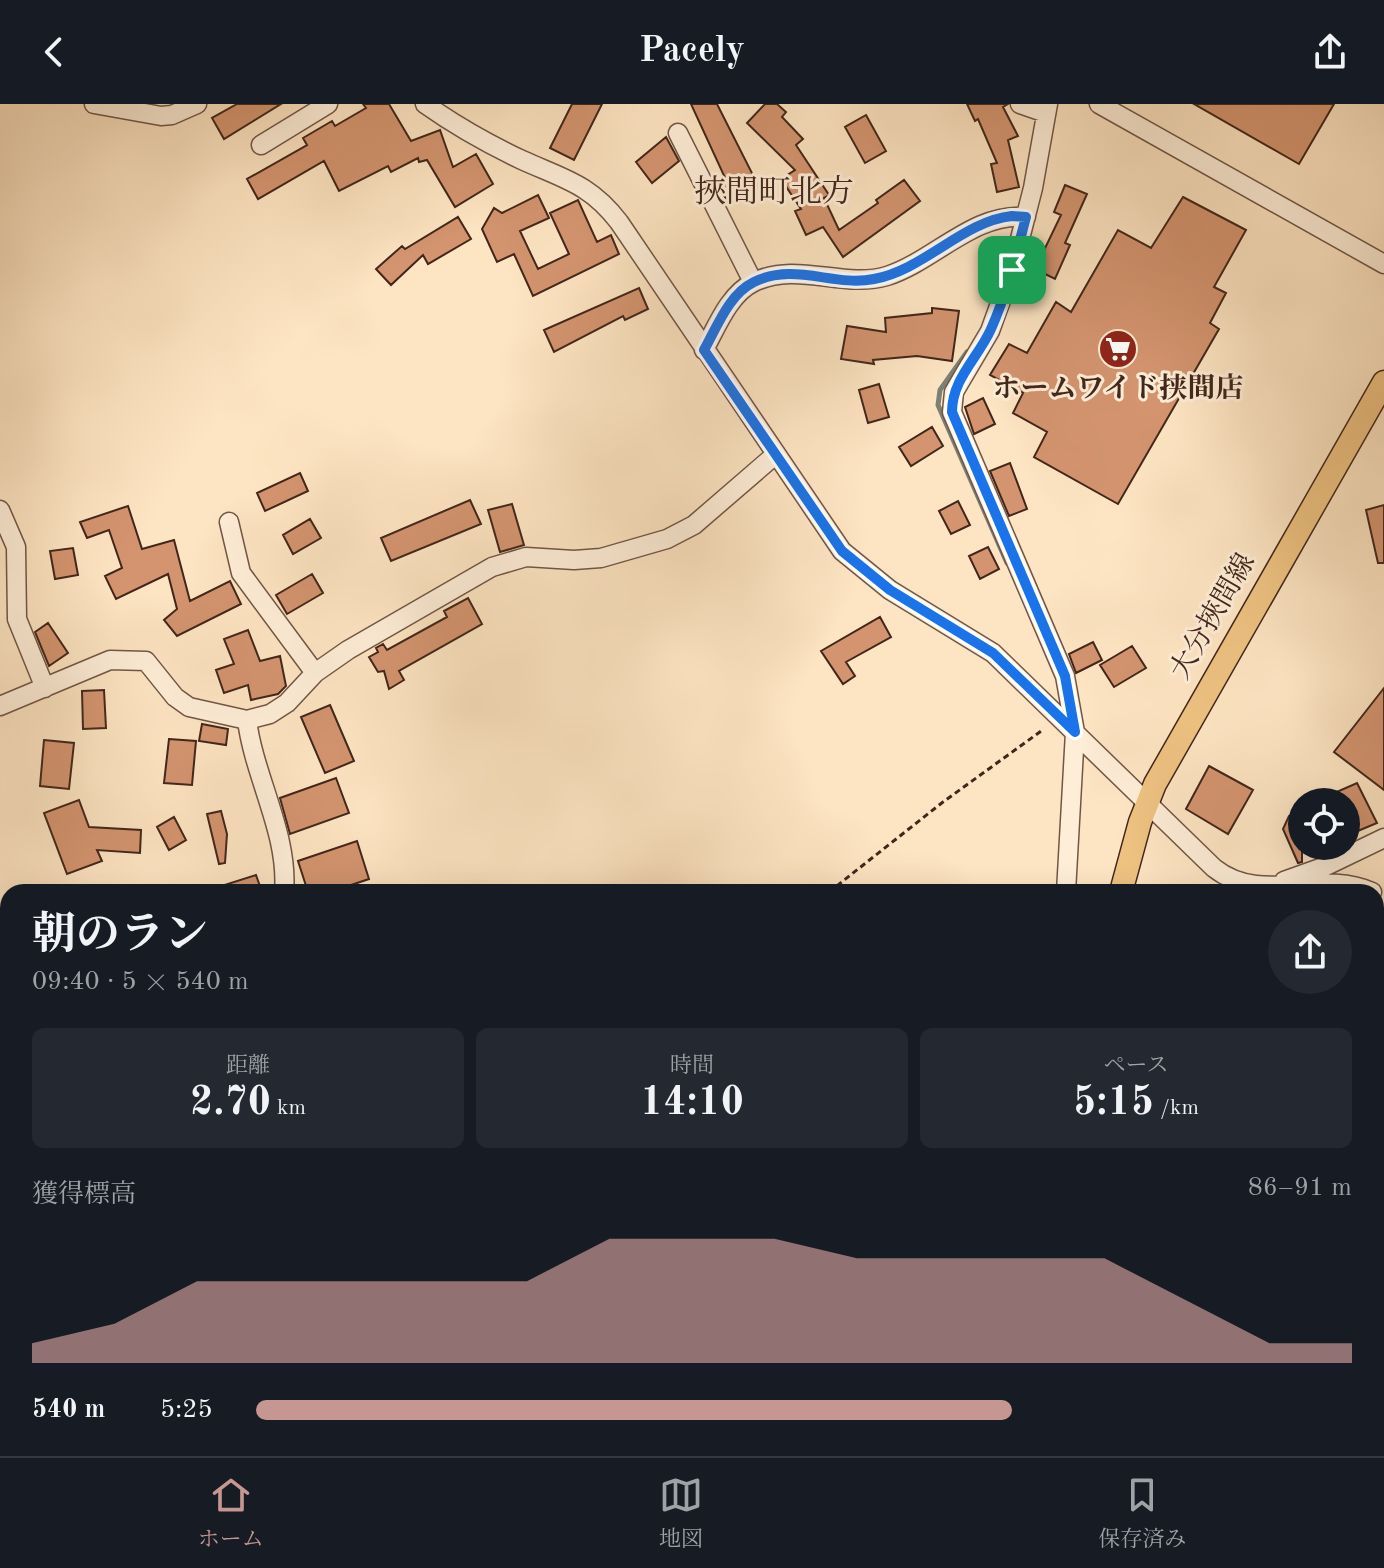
<!DOCTYPE html>
<html lang="ja">
<head>
<meta charset="utf-8">
<style>
  body { margin:0; font-family:"Old Standard TT","Noto Serif JP",serif; background:#242831; color:#f1f3f6; height:100vh; display:flex; flex-direction:column; font-size:30px; white-space:nowrap }
  * { box-sizing:border-box; margin:0 }
  p { font-size:26px; color:#9ea1a6 }
  .icon { flex:none; width:44px; height:44px; fill:none; stroke:currentColor; stroke-width:2; stroke-linecap:round; stroke-linejoin:round }
  .map { position:relative; flex:1; overflow:hidden }
  .side { position:absolute; left:0px; top:780px; width:1384px; height:572px; display:flex; flex-direction:column; background:#171b24; border-radius:24px 24px 0 0; box-shadow:0 8px 32px #0002 }
  .side>* { flex:none }
  .fabs { position:absolute; left:1288px; top:684px; display:grid; gap:16px }
  .fabs a { display:grid; place-items:center; width:72px; height:72px; border-radius:50%; background:#171b24; box-shadow:0 8px 32px #0002; font-size:40px }
  .pin { position:absolute; display:grid; place-items:center; width:68px; height:68px; color:#fff; margin:-34px; border-radius:16px; box-shadow:0 4px 12px #0006 }
  .round { display:grid; place-items:center; flex:none; width:84px; height:84px; border-radius:42px; background:#242831 }
  .headline { display:flex; align-items:center; justify-content:space-between; height:136px; padding:0 32px }
  h1 { font-size:44px; font-weight:700; line-height:60px }
  .stats { display:grid; grid-template-columns:repeat(3,1fr); gap:12px; height:136px; padding:8px 32px }
  .stats div { display:grid; align-content:center; border-radius:12px; background:#242831; text-align:center }
  .stats b { font-size:40px; font-weight:700 }
  .stats small { font-size:22px; font-weight:400 }
  .stats p { font-size:22px }
  .chart { height:224px; padding:16px 32px }
  .chart p { display:flex; justify-content:space-between }
  .chart svg { width:100%; height:144px; margin-top:8px; fill:#c59692; opacity:.7 }
  ul { padding:0 32px; list-style:none; font-size:26px }
  li { display:grid; grid-template-columns:128px 96px 1fr; align-items:center; height:60px }
  li i { height:20px; border-radius:10px; background:#c59692 }
  header { display:flex; justify-content:space-between; align-items:center; height:104px; padding:0 32px; background:#171b24; font-size:36px; font-weight:700 }
  .dock { display:flex; justify-content:space-around; align-items:center; height:112px; border-top:2px solid #363941; background:#171b24; font-size:22px; color:#9ea1a6 }
  .dock a { display:grid; justify-items:center; gap:4px }
  .dock .on { color:#c59692 }
  .map>svg:first-child { display:block }
</style>
</head>
<body>
<header><svg class="icon" aria-label="back" viewBox="0 0 24 24"><path d="M15 5l-7 7 7 7"/></svg>Pacely<svg class="icon" aria-label="share" viewBox="0 0 24 24"><path d="M12 15V3M7 8l5-5 5 5M5 13v7h14v-7"/></svg></header>
<div class="map">
<svg width="1384" height="1352" viewBox="0 0 1384 1352">
  <rect width="100%" height="100%" fill="#fde4c2"/>
  <filter id="stains"><feTurbulence type="fractalNoise" baseFrequency=".0025" numOctaves="4"/><feColorMatrix values="0 0 0 0 .2 0 0 0 0 .09 0 0 0 0 .02 0 0 0 .5 -.17"/></filter>
  <radialGradient id="worn" r=".72"><stop offset=".6" stop-color="#630" stop-opacity="0"/><stop offset="1" stop-color="#630" stop-opacity=".3"/></radialGradient>
  <g fill="none" stroke-linecap="round" stroke-linejoin="round">
    <path stroke="#7a8177" stroke-width="5" d="M967,248L940,286L938,301L1007,459
      M716,1352L718,1344"/>
  </g>
  <path fill="#d3946f" stroke="#42261b" stroke-width="2" d="M237,0H281L224,35L212,14Z
    M363,0H389L411,37L440,26L453,63L476,50L493,80L455,103L427,56L419,58L418,54L391,68L388,62L339,87L324,57L258,95L247,75L307,41L303,34L332,17L335,22L366,4Z
    M572,0H602L574,56L550,44Z
    M691,0H717L759,83L729,100L719,83L727,78Z
    M765,0H777L786,8L782,13L803,35L796,41L829,91L824,94L839,126L878,99L876,96L904,76L920,97L843,153L823,123L806,131L795,107L801,105L781,75L795,66L747,19Z
    M967,0H1008L1003,3L1018,32L1008,36L1019,83L997,88L991,60L997,59L978,15L975,17Z
    M1194,0H1334L1299,60Z
    M866,11L886,47L865,59L845,23Z
    M666,33L679,57L652,79L636,58Z
    M1065,81L1087,90L1065,139L1070,141L1055,175L1035,165L1061,111L1054,108Z
    M538,91L549,114L520,127L538,165L569,150L550,109L578,96L597,138L611,131L619,150L533,192L514,150L497,158L482,125L494,104L502,109Z
    M1183,93L1246,126L1214,183L1226,189L1210,219L1219,225L1118,400L1034,353L1047,328L1013,309L1023,289L990,271L1009,240L1027,249L1056,198L1071,208L1118,126L1151,144Z
    M458,113L471,135L428,160L423,151L391,181L376,165L402,142L405,145Z
    M639,184L648,205L625,216L623,212L554,248L544,226Z
    M932,204L959,207L952,257L917,252L873,256L874,260L841,255L847,222L886,228L885,214L932,209Z
    M879,280L889,313L868,319L859,286Z
    M983,294L995,320L974,330L965,303Z
    M932,323L943,342L911,362L899,343Z
    M1010,359L1027,405L1009,412L990,367Z
    M300,369L308,387L265,407L257,389Z
    M470,396L481,420L391,457L381,434Z
    M958,397L970,421L951,430L939,407Z
    M512,400L524,441L500,448L488,406Z
    M1384,401V459H1378L1366,406Z
    M128,402L142,445L174,436L190,497L230,477L241,500L177,532L164,516L177,505L168,470L116,495L105,472L122,464L109,426L87,434L80,418Z
    M310,415L321,434L293,450L283,431Z
    M988,443L999,465L980,475L969,452Z
    M73,444L78,471L55,475L50,447Z
    M312,470L323,489L287,510L276,491Z
    M468,494L482,520L399,567L404,576L389,585L384,567L378,568L369,553L378,548L376,544L383,540L387,546L447,513L444,507Z
    M880,513L891,533L846,558L855,572L843,580L821,547Z
    M48,519L68,549L49,562L35,528Z
    M248,526L260,557L280,552L286,582L278,590L251,596L248,581L224,589L216,566L234,560L224,535Z
    M1093,538L1102,556L1076,569L1069,550Z
    M1132,542L1146,564L1114,583L1100,561Z
    M1384,584V686L1334,648Z
    M104,586L106,624L83,625L82,587Z
    M330,601L354,657L325,669L301,613Z
    M202,620L228,625L226,641L199,637Z
    M169,635L196,637L192,681L164,679Z
    M44,636L74,639L69,685L40,682Z
    M1209,662L1253,686L1228,730L1186,705Z
    M336,674L349,709L290,730L280,694Z
    M1357,679L1377,719L1346,732V698H1314Z
    M79,696L89,723L141,726L140,749L97,746L102,757L67,770L44,709Z
    M1302,706V758L1298,759L1283,725L1289,712Z
    M221,707L227,730L225,759L219,760L207,710Z
    M174,713L186,736L169,746L157,723Z
    M357,737L369,775L330,788H308L298,757Z
    M256,771L262,788H212V785Z"/>
  <g fill="none" stroke-linecap="round" stroke-linejoin="round">
    <defs>
      <path id="minor" d="M94,0L161,12L172,11L197,0
        M425,0C456,22 488,40 522,56C564,75 590,80 619,118L842,447L890,486L993,549L1214,764C1262,802 1320,764 1372,788
        M1020,0L1046,9
        M1048,0L1033,84L1012,166L990,227L954,288L952,308L1065,572L1075,628L1066,788
        M1099,0L1384,160
        M678,29L753,178
        M261,41L328,0
        M704,246C717,222 729,190 754,178C798,157 843,185 887,172C934,157 974,108 1026,113
        M0,406L16,443L17,515L45,584
        M229,418L241,469L315,569
        M0,602L110,556L146,557L175,593L189,603L247,616L270,610L287,599L315,569L348,546L492,463L526,453L574,456L601,454L667,435L694,421L775,351
        M247,616C254,673 289,730 284,788
        M1284,777L1326,762L1384,734
        M526,1344L528,1352
        M1056,1344L1061,1352
        M109,1352L111,1344
        M727,1352L731,1344
        M1207,1352L1209,1344
        M1363,1352L1372,1344"/>
      <path id="major" d="M1121,788L1140,718L1155,680L1384,278
        M1297,1344L1303,1352"/>
    </defs>
    <use href="#minor" stroke="#715645" stroke-width="21"/>
    <use href="#major" stroke="#42261b" stroke-width="25"/>
    <path stroke="#42261b" stroke-width="3" stroke-dasharray="6 4" stroke-linecap="butt" d="M829,788L943,698L1044,625"/>
    <use href="#minor" stroke="#feedd7" stroke-width="18"/>
    <use href="#major" stroke="#eec281" stroke-width="22"/>
  </g>
  <g fill="none" stroke-linecap="round" stroke-linejoin="round">
    <defs>
      <path id="route" d="M1012,112L1026,113C1016,151 1007,189 991,225C978,254 952,275 952,308L1065,572L1075,628L993,549L890,486L842,447L704,246C717,223 729,190 754,178C795,158 833,183 874,175C924,166 963,117 1012,112Z"/>
    </defs>
    <use href="#route" stroke="#fff" stroke-width="16"/>
    <use href="#route" stroke="#1a73e8" stroke-width="10"/>
  </g>
  <defs>
    <symbol id="supermarket-disc" viewBox="-11 -11 22 22"><circle r="9.5" fill="#8f2418" stroke="#feedd7"/><path d="M-6-5.5h2.5l.6 2H6L4.5 2H-2.5L-4.4-4H-6ZM-1.5 3.2a1.3 1.3 0 1 0 .1 0ZM3 3.2a1.3 1.3 0 1 0 .1 0Z" fill="#fff"/></symbol>
  </defs>
  <g fill-rule="evenodd">
    <use href="#supermarket-disc" x="1096" y="223" width="44" height="44"/>
  </g>
  <g text-anchor="middle" dominant-baseline="central" stroke-width="6" stroke-linejoin="round" paint-order="stroke">
    <g font-size="28" font-weight="bold" fill="#42261b" stroke="#feedd7">
      <text x="1118" y="286">ホームワイド挟間店</text>
    </g>
    <g font-size="28" fill="#42261b" stroke="#feedd7">
      <text transform="translate(1214 513) rotate(-60)">大分挾間線</text>
    </g>
    <g font-size="32" fill="#42261b" stroke="#feedd7">
      <text x="774" y="90">挾間町北方</text>
    </g>
  </g>
  <rect width="100%" height="100%" filter="url(#stains)"/>
  <rect width="100%" height="100%" fill="url(#worn)"/>
</svg>
<div class="fabs">
<a><svg class="icon" aria-label="locate" viewBox="0 0 24 24"><circle cx="12" cy="12" r="6"/><path d="M12 2v4M12 18v4M2 12h4M18 12h4"/></svg></a>
</div>
<div class="pin" style="left:1012px;top:166px;background:#1e9e55"><svg class="icon" aria-label="arrive" viewBox="0 0 24 24"><path d="M6 21V4h12l-3 4 3 4H6"/></svg></div>
<section class="side">
<div class="headline"><div><h1>朝のラン</h1><p>09:40 · 5 × 540 m</p></div><a class="round"><svg class="icon" aria-label="share" viewBox="0 0 24 24"><path d="M12 15V3M7 8l5-5 5 5M5 13v7h14v-7"/></svg></a></div>
<div class="stats">
<div><p>距離</p><b>2.70<small> km</small></b></div>
<div><p>時間</p><b>14:10</b></div>
<div><p>ペース</p><b>5:15<small> /km</small></b></div>
</div>
<div class="chart"><p><span>獲得標高</span>86–91 m</p>
<svg viewBox="0 0 160 44" preserveAspectRatio="none"><path d="M0 44V38L10 32L20 19L30 19L40 19L50 19L60 19L70 6L80 6L90 6L100 12L110 12L120 12L130 12L140 25L150 38L160 38V44z"/></svg>
</div>
<ul>
<li><b>540 m</b>5:25<i style="width:69%"></i></li>
</ul>
</section>
</div>
<nav class="dock">
<a class="on"><svg class="icon" aria-label="home" viewBox="0 0 24 24"><path d="M3 11l9-7 9 7M6 9v11h12V9"/></svg>ホーム</a>
<a><svg class="icon" aria-label="map" viewBox="0 0 24 24"><path d="M3 6l6-2 6 2 6-2v14l-6 2-6-2-6 2zM9 4v14M15 6v14"/></svg>地図</a>
<a><svg class="icon" aria-label="saved" viewBox="0 0 24 24"><path d="M7 4h10v16l-5-4-5 4z"/></svg>保存済み</a>
</nav>
</body>
</html>
